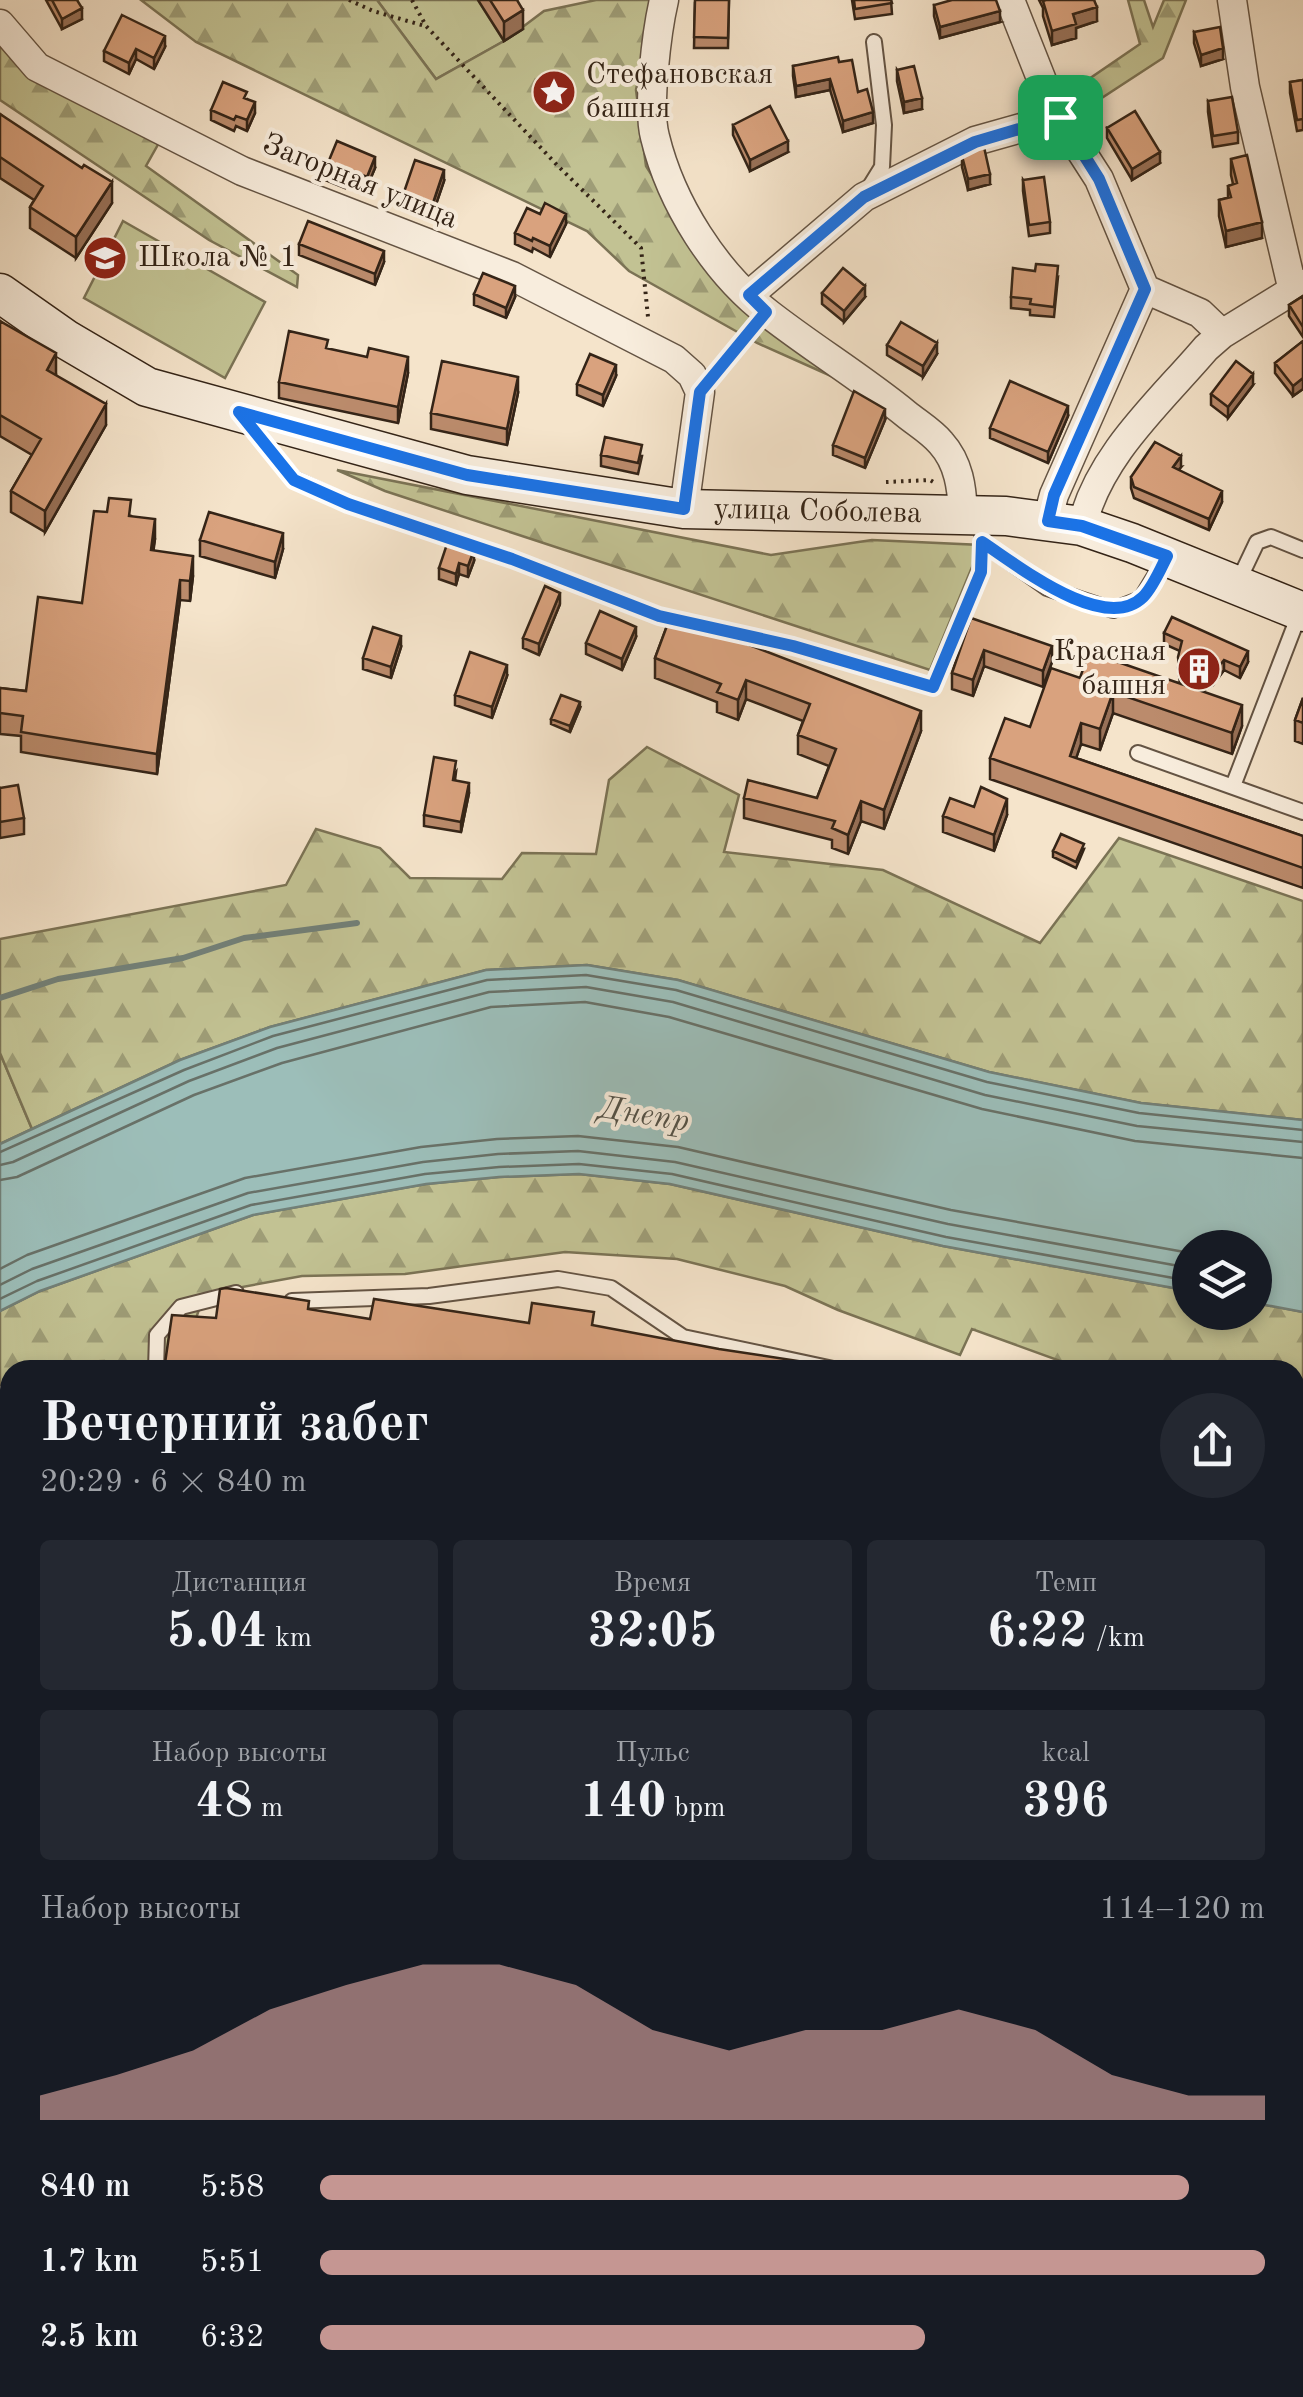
<!DOCTYPE html>
<html lang="ru">
<head>
<meta charset="utf-8">
<style>
  body { margin:0; font-family:"Old Standard TT",serif; background:#242831; color:#f1f3f6; height:100vh; display:flex; flex-direction:column; font-size:38px; white-space:nowrap }
  * { box-sizing:border-box; margin:0 }
  p { font-size:32px; color:#9ea1a6 }
  .icon { flex:none; width:55px; height:55px; fill:none; stroke:currentColor; stroke-width:2; stroke-linecap:round; stroke-linejoin:round }
  .map { position:relative; flex:1; overflow:hidden }
  .details { position:absolute; left:0px; top:1360px; width:1305px; height:1038px; display:flex; flex-direction:column; background:#171b24; border-radius:30px 30px 0 0; box-shadow:0 5px 15px #0003 }
  .details>* { flex:none }
  .buttons { position:absolute; left:1172px; top:1230px; display:grid; gap:20px }
  .buttons a { display:grid; place-items:center; width:100px; height:100px; border-radius:50%; background:#171b24; box-shadow:0 5px 15px #0003; font-size:50px }
  .pin { position:absolute; display:grid; place-items:center; width:85px; height:85px; color:#fff; margin:-42px; border-radius:20px; box-shadow:0 5px 15px #0006 }
  .round { display:grid; place-items:center; flex:none; width:105px; height:105px; border-radius:52px; background:#242831 }
  .overview { display:flex; align-items:center; justify-content:space-between; height:170px; padding:0 40px }
  h1 { font-size:55px; font-weight:700; line-height:75px }
  .figures { display:grid; grid-template-columns:repeat(3,1fr); gap:15px; height:170px; padding:10px 40px }
  .figures div { display:grid; align-content:center; border-radius:10px; background:#242831; text-align:center }
  .figures b { font-size:50px; font-weight:700 }
  .figures small { font-size:28px; font-weight:400 }
  .figures p { font-size:28px }
  .chart { height:280px; padding:20px 40px }
  .chart p { display:flex; justify-content:space-between }
  .chart svg { width:100%; height:180px; margin-top:10px; fill:#c59692; opacity:.7 }
  ul { padding:0 40px; list-style:none; font-size:32px }
  li { display:grid; grid-template-columns:160px 120px 1fr; align-items:center; height:75px }
  li i { height:25px; border-radius:12px; background:#c59692 }
  .map>svg:first-child { display:block }
</style>
</head>
<body>
<div class="map">
<svg width="1303" height="2397" viewBox="0 0 1303 2397">
  <defs>
    <pattern id="forest-firs" width="22" height="20" patternUnits="userSpaceOnUse" patternTransform="scale(2.5)"><rect width="22" height="20" fill="#c2c293"/><path d="M5 1l3.5 6h-7zM16 11l3.5 6h-7z" fill="#9e9d77"/></pattern>
  </defs>
  <rect width="100%" height="100%" fill="#f5e4cb"/>
  <filter id="stains"><feTurbulence type="fractalNoise" baseFrequency=".002" numOctaves="4"/><feColorMatrix values="0 0 0 0 .2 0 0 0 0 .09 0 0 0 0 .02 0 0 0 .5 -.17"/></filter>
  <radialGradient id="worn" r=".72"><stop offset=".6" stop-color="#630" stop-opacity="0"/><stop offset="1" stop-color="#630" stop-opacity=".3"/></radialGradient>
  <path fill="#c2c293" stroke="#7b7355" stroke-width="2.5" d="M377,0H478L504,41L436,79Z
    M123,221L265,302L225,378L84,298Z
    M0,1053L32,1129L0,1144Z"/>
  <path fill="url(#forest-firs)" stroke="#7b7355" stroke-width="2.5" d="M141,0H377L436,79L504,41L544,11L596,0H654L636,90L646,166L714,275L849,384L757,343L629,271L587,231L196,42Z
    M1128,0H1144L1153,27L1164,0H1186L1163,58L1094,103L1066,106L1057,91L1080,85L1140,44Z
    M0,33L160,141L146,166L298,275L297,287L209,240L0,100Z
    M337,470L771,555L872,540L981,545L930,670L385,491Z
    M647,747L739,795L724,852L883,870L1040,943L1119,838L1303,901V1120L1141,1103L989,1072L678,980L587,965L486,970L270,1027L180,1060L32,1129L0,1053V939L286,885L316,829L380,848L410,878L502,879L522,853L596,854L609,780Z
    M579,1174L670,1184L943,1246L1190,1291V1312H1255V1303L1303,1312V1419L1295,1417V1370H1085L972,1329L960,1355L838,1310L785,1286L677,1259L565,1252L405,1274L302,1276L204,1294L185,1352L184,1370H106L104,1361L19,1364L15,1370H10L6,1384L0,1385V1311L40,1291L253,1215L426,1184L499,1177Z"/>
  <path fill="#9cbeb9" stroke="#728078" stroke-width="2.5" d="M587,965L678,980L989,1072L1141,1103L1303,1120V1312L1255,1303V1248H1190V1291L943,1246L670,1184L579,1174L499,1177L426,1184L253,1215L40,1291L0,1311V1144L180,1060L270,1027L486,970Z"/>
  <g fill="none" stroke-linecap="round" stroke-linejoin="round">
    <path stroke="#687168" stroke-width="2.5" d="M0,1152L184,1070L273,1036L487,980L586,975L676,990L987,1082L1139,1113L1303,1130
      M0,1165L13,1162L189,1081L277,1048L489,992L586,987L673,1002L985,1095L1137,1126L1303,1142
      M0,1180L17,1177L194,1095L282,1063L491,1007L585,1002L669,1017L982,1109L1135,1141L1303,1158
      M0,1269L27,1255L245,1178L421,1147L497,1139L578,1136L678,1147L951,1210L1190,1253
      M0,1285L32,1269L248,1193L423,1162L498,1154L578,1151L675,1162L948,1224L1190,1268
      M0,1299L37,1281L251,1205L425,1174L499,1167L579,1164L672,1174L946,1237L1190,1281"/>
    <path stroke="#728078" stroke-width="6" d="M0,998L58,979L183,958L244,938L357,923"/>
    <defs>
      <path id="service" d="M869,188L882,167L884,125L874,42
        M249,425L294,479L348,504L512,559L659,616L793,646L933,687L981,572L983,517
        M982,542L1047,588L1113,610L1141,599L1164,561
        M1238,582L1257,542L1271,537L1303,550
        M1138,753L1303,812
        M1233,786L1300,612
        M292,1301L429,1296L558,1279L611,1288L683,1337L838,1370
        M156,1370L157,1335L181,1307L236,1293
        M1295,1662L1303,1665
        M1295,2368L1303,2371
        M1232,2388L1245,2397
        M861,2397L865,2388"/>
      <path id="minor" d="M664,0C657,30 647,108 655,137C671,203 715,273 769,314C814,349 862,378 906,414C917,423 932,432 941,443C959,463 962,488 963,514
        M1010,0L1052,106L1099,179L1145,289L1054,495L1047,521
        M1232,0L1245,87L1293,291
        M0,24L37,67L242,171L512,276L674,359L692,375L700,392L684,509
        M1145,289L1200,313L1222,334
        M749,295L864,197L975,141L1060,117
        M1082,526C1099,455 1160,402 1206,348L1222,334L1303,284
        M0,1522H10"/>
      <path id="tertiary" d="M0,1960L10,1964
        M1102,2388L1126,2397"/>
      <g id="secondary">
        <path id="s1" d="M0,293L67,340L147,387L467,475L684,509L1006,516L1082,526L1132,543L1303,612"/>
      </g>
    </defs>
    <use href="#service" stroke="#645444" stroke-width="18"/>
    <use href="#minor" stroke="#645444" stroke-width="31"/>
    <use href="#tertiary" stroke="#645444" stroke-width="36"/>
    <use href="#secondary" stroke="#342417" stroke-width="41"/>
    <path stroke="#342417" stroke-width="4" stroke-dasharray="2.5 5" stroke-linecap="butt" d="M349,0L373,11L425,26
      M412,0L426,26L557,165L641,248L648,317
      M716,373L751,330
      M886,482L930,480L935,483"/>
    <use href="#service" stroke="#f8eddd" stroke-width="14"/>
    <use href="#minor" stroke="#f8eddd" stroke-width="28"/>
    <use href="#tertiary" stroke="#f8eddd" stroke-width="32"/>
    <use href="#secondary" stroke="#f8eddd" stroke-width="38"/>
  </g>
  <path fill="#bb8b6c" stroke="#342417" stroke-width="2.5" d="M46,0H77L82,19L62,29Z
    M478,0H517L523,29L504,41Z
    M729,0L728,48H694L695,3Z
    M852,0H891L892,14L855,19Z
    M1039,0H1094L1097,21L1076,28V38L1052,45L1043,16V8Z
    M934,5L1000,22L940,38L934,16Z
    M1194,32L1223,59L1201,66L1194,43Z
    M165,47L154,69L136,59L129,74L104,61V51Z
    M839,62L858,92L873,123L843,132L830,90L796,97L793,76V66Z
    M897,70L922,109L904,113L897,81Z
    M1303,80V130L1297,131L1290,93V82Z
    M247,99L255,113L247,131L236,126L234,131L211,120V110Z
    M1208,101L1238,132V143L1213,147L1208,112Z
    M0,114L112,203L76,258L30,228V207L34,200L0,178Z
    M733,125L788,152L750,171L733,135Z
    M1107,128L1160,163L1132,180L1107,138Z
    M962,156L990,184L968,190L962,167Z
    M1231,159L1262,238L1226,247L1219,216V200L1228,198V186L1233,184L1231,175Z
    M375,168L367,187L348,180L345,188L325,180V170Z
    M1023,180L1050,222V233L1029,236L1023,191Z
    M444,181L432,216L403,206V195Z
    M566,224L550,257L533,248L532,252L515,244V233Z
    M299,244L384,262L375,285L299,255Z
    M1058,277L1054,317L1030,315V310L1011,308V297Z
    M822,293L865,297L844,322L822,304Z
    M474,294L515,297L506,318L474,305Z
    M1303,296V337L1289,316V305Z
    M0,321L56,374V376L106,425L45,532L11,512V491L32,455L0,436Z
    M1303,341V389L1293,396L1275,373V363Z
    M887,345L937,354L923,377L887,355Z
    M328,349L408,373L398,423L279,398V382Z
    M616,376L603,406L577,395V384Z
    M1253,385L1228,418L1211,405V394Z
    M518,393L507,445L431,429V413Z
    M1068,416L1048,463L990,438V428Z
    M885,420L865,468L833,455V445Z
    M601,455L642,456L638,474L601,466Z
    M1181,467L1178,470L1222,502L1209,530L1134,498L1131,488V477Z
    M131,516L155,539L153,550L193,576L190,601L180,600L157,774L21,752V736L0,734V688L26,691L82,603Z
    M200,540L283,549L275,578L200,556Z
    M474,561L468,577L459,574L456,585L439,579V568Z
    M560,604L539,655L523,648V638Z
    M671,615L921,731L884,829L861,821L848,854L832,848V840L744,818V798H817L829,766L798,754V735L803,721L746,699L738,720L717,712V702L655,678V658Z
    M971,618L1052,662L1043,687L984,666L973,696L952,689V673Z
    M1164,633L1248,662L1240,678L1224,670L1213,685L1202,691L1242,726L1232,754L1113,713L1100,750L1081,744L1076,758L1303,836V888L990,779V758L1030,727L1080,678L1180,683L1178,668L1180,651L1164,644Z
    M636,637L622,670L586,654V643Z
    M401,647L391,678L363,669V658Z
    M507,676L492,718L455,705V695Z
    M1303,698V744L1295,741V720Z
    M580,708L570,732L551,724V719Z
    M456,772L455,780L469,793L461,832L424,826V815Z
    M0,788L24,818V834L0,838Z
    M974,807L1007,815L994,851L943,832V816Z
    M1084,849L1076,868L1053,857V851Z
    M1295,1424L1303,1427V1580L1295,1577Z
    M0,1441L10,1442V1498L0,1497Z
    M0,1545L10,1549V1660L0,1656Z
    M1295,1675L1303,1678V1943L1295,1939Z
    M0,1735L10,1738V1863L0,1859Z
    M1303,2002V2333L1295,2334V2020Z
    M0,2029L10,2032V2092L0,2088Z
    M0,2158L10,2162V2248L0,2245Z
    M0,2300L44,2397H0Z
    M413,2388H530L527,2397H439Z"/>
  <path fill="#987158" stroke="#342417" stroke-width="2.5" d="M1097,7V21L1076,28V38L1052,45V31L1073,14Z
    M82,8V19L62,29V19Z
    M523,10V29L504,41V22Z
    M1000,11V22L940,38V27Z
    M165,36V47L154,69V58Z
    M1223,48V59L1201,66V55Z
    M136,49V59L129,74V63Z
    M830,79V90L796,97V86Z
    M922,98V109L904,113V102Z
    M255,102V113L247,131V120Z
    M873,112V123L843,132V121Z
    M788,141V152L750,171V160Z
    M1160,152V163L1132,180V169Z
    M375,157V168L367,187V177Z
    M444,170V181L432,216V206Z
    M990,174V184L968,190V179Z
    M112,182V203L76,258V237Z
    M566,214V224L550,257V246Z
    M1262,222V238L1226,247V231Z
    M384,251V262L375,285V274Z
    M515,286V297L506,318V308Z
    M865,286V297L844,322V311Z
    M937,343V354L923,377V366Z
    M56,353V374L47,392V370Z
    M408,357V373L398,423V407Z
    M616,365V376L603,406V395Z
    M1253,374V385L1228,418V407Z
    M518,377V393L507,445V429Z
    M1303,378V389L1293,396V386Z
    M106,404V425L45,532V511Z
    M1068,406V416L1048,463V452Z
    M885,409V420L865,468V458Z
    M1181,456V467L1173,478V467Z
    M1222,491V502L1209,530V519Z
    M155,519V539L151,570V550Z
    M283,533V549L275,578V562Z
    M474,550V561L468,577V566Z
    M193,556V576L190,601V581Z
    M459,563V574L456,585V574Z
    M180,580V600L157,774V754Z
    M560,593V604L539,655V644Z
    M636,627V637L622,670V659Z
    M401,636V647L391,678V667Z
    M1052,646V662L1043,687V671Z
    M984,650V666L973,696V680Z
    M1248,651V662L1240,678V667Z
    M1224,660V670L1213,685L1182,703V692Z
    M507,665V676L492,718V707Z
    M746,680V699L738,720V700Z
    M1113,692V713L1100,750V729Z
    M580,702V708L570,732V726Z
    M1242,705V726L1232,754V733Z
    M921,711V731L884,829V810Z
    M1081,723V744L1070,776V756Z
    M469,783V793L461,832V822Z
    M1007,799V815L994,851V835Z
    M861,801V821L848,854V835Z
    M40,2388H47L44,2397H37Z
    M522,2388H530L527,2397H519Z"/>
  <path fill="#d9a27e" stroke="#342417" stroke-width="2.5" d="M52,0H77L82,8L62,19Z
    M490,0H517L523,10L504,22Z
    M695,0H729L728,38L694,37Z
    M854,0H891L892,3L855,9Z
    M952,0H996L1000,11L940,27L934,5Z
    M1046,0H1094L1097,7L1073,14L1076,24L1052,31L1043,1Z
    M122,15L165,36L154,58L136,49L129,63L104,51Z
    M1220,27L1223,48L1201,55L1194,32Z
    M838,57L839,62L852,60L858,92L867,89L873,112L843,121L830,79L796,86L793,66Z
    M914,66L922,98L904,102L897,70Z
    M1303,80V119L1297,120L1290,82Z
    M223,82L247,92L244,98L255,102L247,120L236,116L234,120L211,110Z
    M1232,97L1238,132L1213,136L1208,101Z
    M770,106L788,141L750,160L733,125Z
    M1135,111L1160,152L1132,169L1107,128Z
    M0,114L82,168L84,165L112,182L76,237L30,207L43,186L0,157Z
    M337,141L375,157L367,177L348,169L345,178L325,170Z
    M984,147L990,174L968,179L962,156Z
    M1247,155L1262,222L1226,231L1219,200L1231,197L1228,186L1237,183L1231,159Z
    M415,160L444,170L432,206L403,195Z
    M1044,177L1050,222L1029,225L1023,180Z
    M545,203L566,214L550,246L533,238L532,241L515,233L527,208L540,214Z
    M308,221L384,251L375,274L299,244Z
    M1036,264L1058,266L1054,307L1030,304L1031,299L1011,297L1013,268L1035,271Z
    M843,268L865,286L844,311L822,293Z
    M483,273L515,286L506,308L474,294Z
    M1303,296V327L1289,305Z
    M0,321L56,353L47,370L106,404L45,511L11,491L41,439L0,415Z
    M901,322L937,343L923,366L887,345Z
    M289,331L328,340L326,348L367,357L369,348L408,357L398,407L279,382Z
    M1303,341V378L1293,386L1275,363Z
    M590,354L616,365L603,395L577,384Z
    M442,361L518,377L507,429L431,413Z
    M1236,361L1253,374L1228,407L1211,394Z
    M1010,381L1068,406L1048,452L990,428Z
    M854,391L885,409L865,458L833,445Z
    M605,437L642,445L638,463L601,455Z
    M1155,442L1181,456L1173,467L1222,491L1209,519L1134,487L1131,477Z
    M109,498L131,500L129,516L155,519L151,550L193,556L190,581L180,580L157,754L21,732L23,716L0,713V688L26,691L38,597L82,603L94,511L107,512Z
    M209,512L283,533L275,562L200,540Z
    M448,541L474,550L468,566L459,563L456,574L439,568Z
    M545,586L560,593L539,644L523,638Z
    M600,611L636,627L622,659L586,643Z
    M671,615L921,711L884,810L861,801L848,835L832,828L835,821L744,798L748,780L817,798L836,749L798,735L810,704L746,680L738,700L717,692L721,684L655,658Z
    M1172,617L1248,651L1240,667L1224,660L1213,674L1191,687L1181,684L1178,657L1182,641L1164,633Z
    M971,618L1052,646L1043,671L984,650L973,680L952,673Z
    M373,627L401,636L391,667L363,658Z
    M470,652L507,665L492,707L455,695Z
    M1089,652L1242,705L1232,733L1113,692L1100,729L1081,723L1070,756L1303,836V868L990,758L1005,718L1030,727L1051,668L1080,678Z
    M561,695L580,702L570,726L551,719Z
    M1303,698V723L1295,720Z
    M434,757L456,761L453,780L469,783L461,822L424,815Z
    M18,785L24,818L0,822V788Z
    M981,787L1007,799L994,835L943,816L950,798L974,807Z
    M1061,834L1084,844L1076,862L1053,851Z
    M226,1288L309,1301L308,1309L370,1319L374,1299L529,1323L532,1303L594,1312L592,1325L719,1349L831,1366V1370H164L172,1315L216,1318L220,1289Z
    M1295,1424L1303,1427V1559L1295,1556Z
    M0,1441L10,1442V1487L0,1486Z
    M0,1545L10,1549V1639L0,1635Z
    M1295,1675L1303,1678V1927L1295,1923V1830L1301,1816L1295,1813Z
    M0,1735L10,1738V1842L0,1838Z
    M1303,2002V2317L1295,2318V2020Z
    M0,2029L10,2032V2073L0,2069Z
    M0,2158L10,2162V2227L0,2224Z
    M0,2300L10,2303V2388H40L37,2397H32L0,2387Z
    M471,2388H522L519,2397H497Z
    M713,2388H714L739,2397H709Z
    M935,2388H976L999,2397H931Z"/>
  <g fill="none" stroke-linecap="round" stroke-linejoin="round">
    <defs>
      <path id="route" d="M1060,117L1099,179L1145,289L1054,495L1048,521L1082,526L1167,556C1160,570 1153,587 1143,597C1104,635 1016,564 982,542L981,572L933,687L793,646L659,616L512,559L348,504L294,480L239,412L467,475L684,509L700,392L766,312L749,295L864,197L975,142Z"/>
    </defs>
    <use href="#route" stroke="#fff" stroke-width="20"/>
    <use href="#route" stroke="#1a73e8" stroke-width="12"/>
  </g>
  <defs>
    <symbol id="sight-disc" viewBox="-11 -11 22 22"><circle r="9.5" fill="#8f2418" stroke="#f8eddd"/><path d="M0-6L1.8-2.2L6-1.7L2.9 1.2L3.7 5.4L0 3.3L-3.7 5.4L-2.9 1.2L-6-1.7L-1.8-2.2Z" fill="#fff"/></symbol>
    <symbol id="school-disc" viewBox="-11 -11 22 22"><circle r="9.5" fill="#8f2418" stroke="#f8eddd"/><path d="M0-5L7-2L0 1L-7-2ZM-4 1L0 2.5L4 1V4Q0 6-4 4Z" fill="#fff"/></symbol>
    <symbol id="building-disc" viewBox="-11 -11 22 22"><circle r="9.5" fill="#8f2418" stroke="#f8eddd"/><path d="M-4-6H4V6H1V3H-1V6H-4ZM-2.5-4.3h1.7v1.8h-1.7ZM.8-4.3h1.7v1.8H.8ZM-2.5-1h1.7V.8h-1.7ZM.8-1h1.7V.8H.8Z" fill="#fff"/></symbol>
  </defs>
  <g fill-rule="evenodd">
    <use href="#sight-disc" x="529" y="67" width="50" height="50"/>
    <use href="#school-disc" x="80" y="233" width="50" height="50"/>
    <use href="#building-disc" x="1174" y="644" width="50" height="50"/>
  </g>
  <g text-anchor="middle" dominant-baseline="central" stroke-width="8" stroke-linejoin="round" paint-order="stroke">
    <g font-size="30" fill="#342417" stroke="#f8eddd" text-anchor="start">
      <text x="586" y="75">Стефановская<tspan x="586" dy="34">башня</tspan></text>
      <text x="138" y="258">Школа № 1</text>
      <text x="1166" y="652" text-anchor="end">Красная<tspan x="1166" dy="34">башня</tspan></text>
    </g>
    <g font-size="30" fill="#342417" stroke="#f8eddd">
      <text transform="translate(360 182) rotate(22)">Загорная улица</text>
      <text stroke="none"><textPath href="#s1" startOffset="860">улица Соболева</textPath></text>
    </g>
    <g font-size="32" font-style="italic" fill="#535248" stroke="#f8eddd">
      <text transform="translate(644 1116) rotate(9)">Днепр</text>
    </g>
  </g>
  <rect width="100%" height="100%" filter="url(#stains)"/>
  <rect width="100%" height="100%" fill="url(#worn)"/>
</svg>
<div class="buttons">
<a><svg class="icon" aria-label="layers" viewBox="0 0 24 24"><path d="M12 4l9 5-9 5-9-5zM3 14l9 5 9-5"/></svg></a>
</div>
<div class="pin" style="left:1060px;top:117px;background:#1e9e55"><svg class="icon" aria-label="arrive" viewBox="0 0 24 24"><path d="M6 21V4h12l-3 4 3 4H6"/></svg></div>
<section class="details">
<div class="overview"><div><h1>Вечерний забег</h1><p>20:29 · 6 × 840 m</p></div><a class="round"><svg class="icon" aria-label="share" viewBox="0 0 24 24"><path d="M12 15V3M7 8l5-5 5 5M5 13v7h14v-7"/></svg></a></div>
<div class="figures">
<div><p>Дистанция</p><b>5.04<small> km</small></b></div>
<div><p>Время</p><b>32:05</b></div>
<div><p>Темп</p><b>6:22<small> /km</small></b></div>
</div>
<div class="figures">
<div><p>Набор высоты</p><b>48<small> m</small></b></div>
<div><p>Пульс</p><b>140<small> bpm</small></b></div>
<div><p>kcal</p><b>396</b></div>
</div>
<div class="chart"><p><span>Набор высоты</span>114–120 m</p>
<svg viewBox="0 0 160 44" preserveAspectRatio="none"><path d="M0 44V38L10 33L20 27L30 17L40 11L50 6L60 6L70 11L80 22L90 27L100 22L110 22L120 17L130 22L140 33L150 38L160 38V44z"/></svg>
</div>
<ul>
<li><b>840 m</b>5:58<i style="width:92%"></i></li>
<li><b>1.7 km</b>5:51<i style="width:100%"></i></li>
<li><b>2.5 km</b>6:32<i style="width:64%"></i></li>
</ul>
</section>
</div>
</body>
</html>
